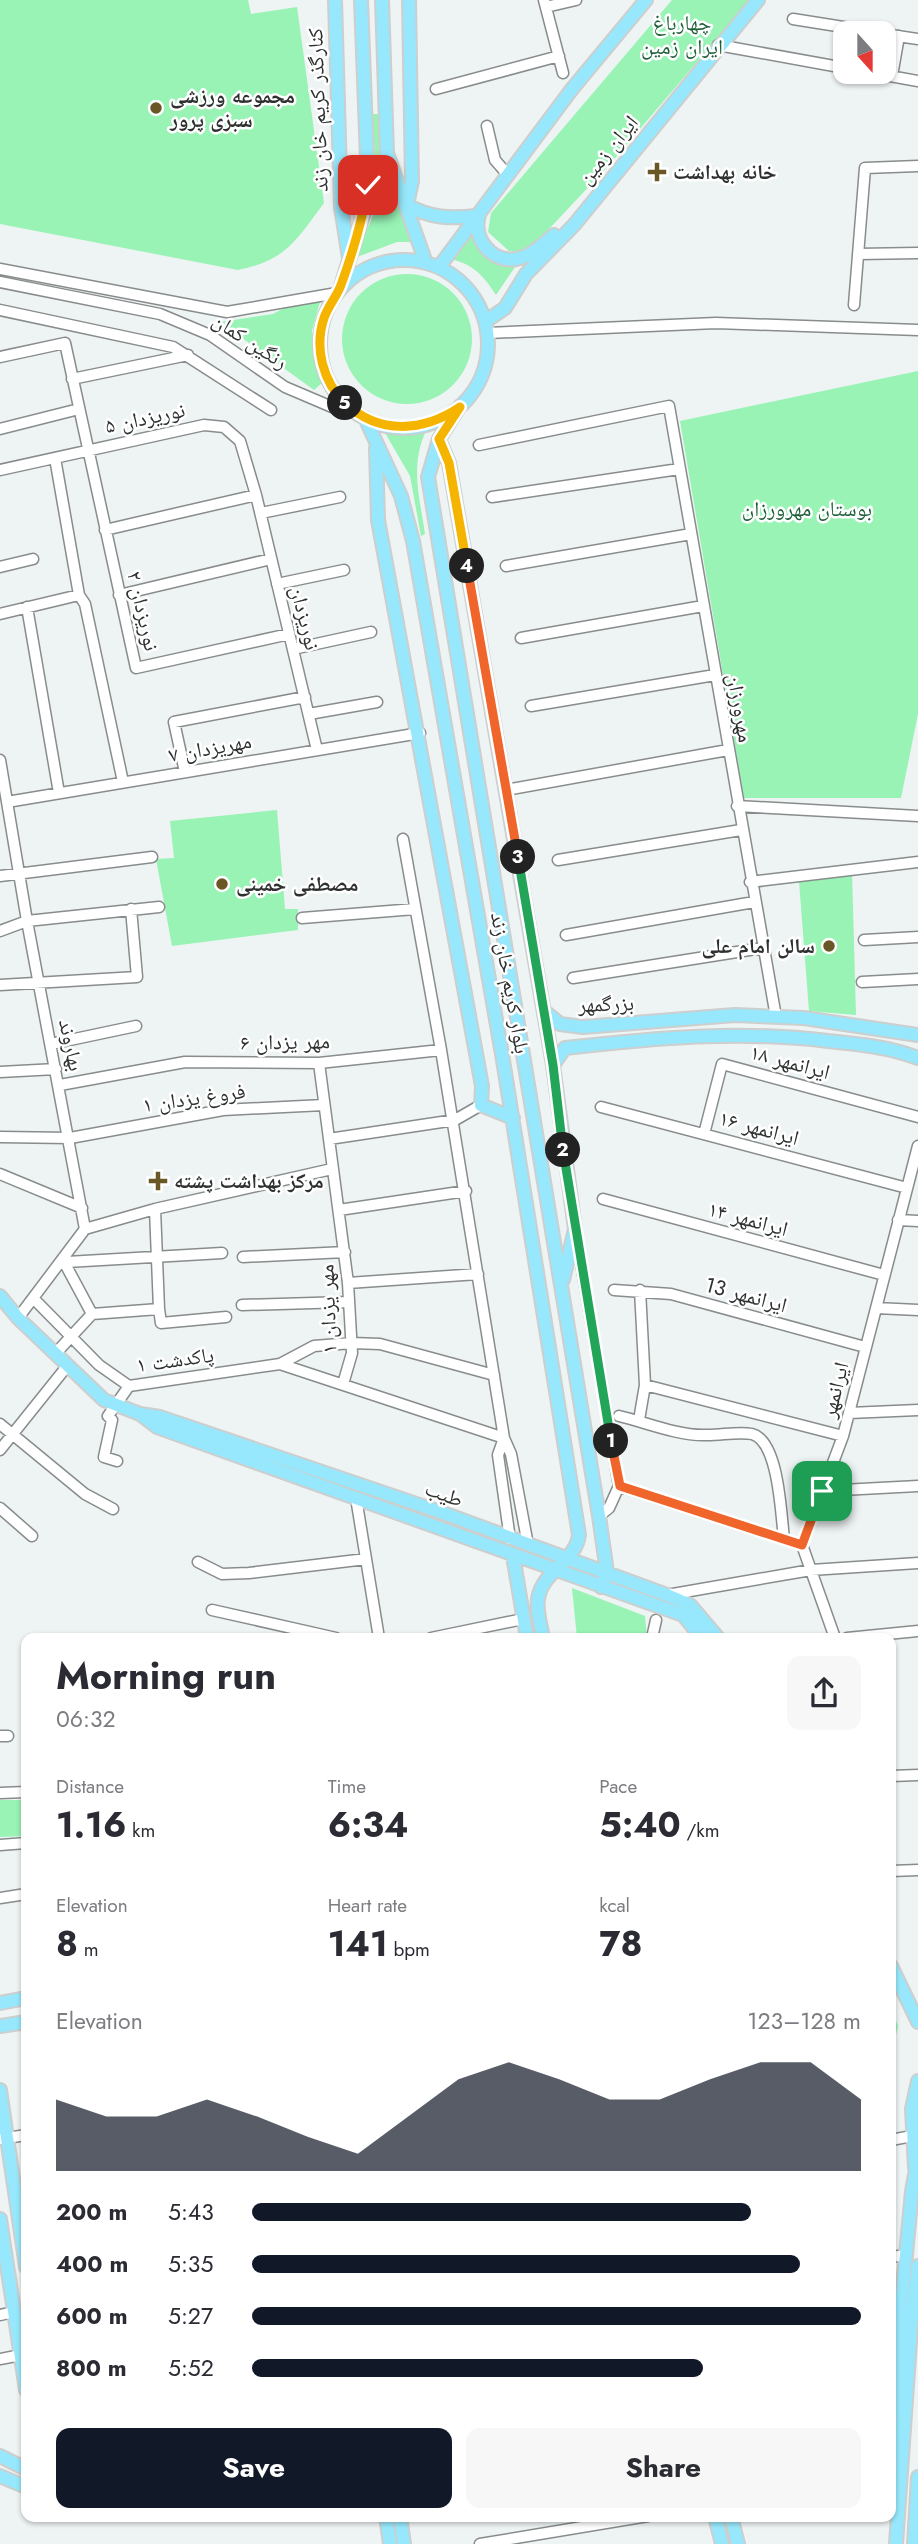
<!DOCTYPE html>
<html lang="en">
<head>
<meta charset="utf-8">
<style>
  body { margin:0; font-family:Jost,"Noto Naskh Arabic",sans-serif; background:#f7f7f7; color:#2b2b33; height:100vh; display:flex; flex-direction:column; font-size:26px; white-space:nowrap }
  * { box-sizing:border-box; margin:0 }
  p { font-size:23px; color:#7c7c81 }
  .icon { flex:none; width:38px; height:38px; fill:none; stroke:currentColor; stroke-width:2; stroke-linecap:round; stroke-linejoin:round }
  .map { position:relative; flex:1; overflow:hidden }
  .panel { position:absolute; left:21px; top:1633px; width:875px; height:889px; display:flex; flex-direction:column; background:#fff; border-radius:14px; box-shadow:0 2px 5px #0004 }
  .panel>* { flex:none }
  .needle { width:46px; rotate:159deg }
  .tools { position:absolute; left:833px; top:21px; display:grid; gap:14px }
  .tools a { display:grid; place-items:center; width:63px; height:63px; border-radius:14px; background:#fff; box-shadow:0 2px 5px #0004; font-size:35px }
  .pin { position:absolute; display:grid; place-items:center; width:60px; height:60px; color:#fff; margin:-30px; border-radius:14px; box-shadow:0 4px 10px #0006 }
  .km { position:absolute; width:35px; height:35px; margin:-18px; border-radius:50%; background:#222; color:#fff; font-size:19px; line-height:35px; text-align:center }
  .round { display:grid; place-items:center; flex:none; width:74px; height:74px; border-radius:14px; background:#f7f7f7 }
  .head { display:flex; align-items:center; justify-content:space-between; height:119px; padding:0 35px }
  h1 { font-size:38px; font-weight:700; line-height:52px }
  .figures { display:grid; grid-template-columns:repeat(3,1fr); gap:10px; height:119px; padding:7px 35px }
  .figures div { display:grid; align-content:center }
  .figures b { font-size:35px; font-weight:700 }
  .figures small { font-size:19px; font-weight:400 }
  .figures p { font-size:19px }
  .chart { height:196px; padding:14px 35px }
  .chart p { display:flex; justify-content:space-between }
  .chart svg { width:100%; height:126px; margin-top:7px; fill:#111827; opacity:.7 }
  .button { display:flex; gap:14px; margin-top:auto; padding:14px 35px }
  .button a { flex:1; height:80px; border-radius:14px; background:#111827; color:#fff; font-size:28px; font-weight:700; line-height:80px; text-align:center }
  .button a+a { background:#f7f7f7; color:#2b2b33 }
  ul { padding:0 35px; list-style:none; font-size:23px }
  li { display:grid; grid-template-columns:112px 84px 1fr; align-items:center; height:52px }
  li i { height:18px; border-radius:9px; background:#111827 }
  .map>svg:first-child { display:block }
</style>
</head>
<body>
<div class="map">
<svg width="918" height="2544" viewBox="0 0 918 2544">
  <rect width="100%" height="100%" fill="#eef3f3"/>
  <path fill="#98f3b5" d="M0,0H248L251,14L297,7L324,203C296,240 287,260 238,270L0,224Z
    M672,0H750L610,164L534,245L521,251H509L488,232L491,213Z
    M372,114H378L381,174L413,234L411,242H397L357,257C356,242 372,226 374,210C378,179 374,146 372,114Z
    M470,234C481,254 490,268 515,267L496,295C483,275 474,265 451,259Z
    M342 339a65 65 0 1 1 130 0a65 65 0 1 1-130 0Z
    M316,291L322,295L312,331L322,383L314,390L220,322L273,314Z
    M918,371V714L901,798H744L680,421Z
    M384,431L406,435L425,433C410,467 420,499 425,534L421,536L410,476Z
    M277,810L285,909H298V930L172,946L156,859L174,858L170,821Z
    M852,872L856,1015L809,1011L799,881Z
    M572,1588L645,1616L647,1638H577Z
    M0,1800H26V1836L0,1837Z
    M891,2009L898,2026L891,2057Z"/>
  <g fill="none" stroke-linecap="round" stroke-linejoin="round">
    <defs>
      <path id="minor" d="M544,0L563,73
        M546,7L576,0
        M793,19L881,33
        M884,34L918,39
        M718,45L845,68
        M868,72L918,81
        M892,76L899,36
        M436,89L559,56
        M487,126L495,160L508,175
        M858,254L918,253
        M0,269L227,312L337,293
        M0,282L160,314L210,335L285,387L332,407L355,412
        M854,305L865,168L918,166
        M0,310L173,347L271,410
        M488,333L716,323L918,330
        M0,357L65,343L136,668L289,634
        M72,379L188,355
        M0,429L79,409
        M479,445L669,406L776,1017
        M0,470L204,425L224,427L240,441L256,495L317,750
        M492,497L679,469
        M261,513L340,497
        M105,530L256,495
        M506,566L691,534
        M0,567L33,559
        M277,584L344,570
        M79,595L85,604L123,782
        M119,595L271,559
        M27,607L59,793
        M0,614L79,595L55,458
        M521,638L703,606
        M293,649L371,632
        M531,706L715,675
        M309,714L377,702
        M0,760L27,921L85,1229L18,1318
        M185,772L174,722L305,697
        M506,790L728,750
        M7,802L420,733
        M737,806L918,816
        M403,839L441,1050
        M558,860L741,830
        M0,876L152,857
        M750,882L918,862
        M302,918L415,909
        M0,931L27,921L159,907
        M566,935L754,902
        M864,940L918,937
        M573,978L762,948
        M862,982L918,979
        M0,985L137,977L131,909
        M51,1044L136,1026
        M319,1063L348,1283L352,1353L343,1384
        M0,1072L56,1069
        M60,1085L185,1062L319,1063L441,1050L504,1438L511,1454L528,1545
        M601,1107L907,1188
        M704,1134L722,1064L918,1117
        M0,1137L70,1138L223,1110L324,1105
        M329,1139L455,1120L481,1105
        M0,1174L82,1208
        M603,1199L884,1275
        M155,1209L159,1309
        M339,1210L466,1191
        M898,1220L918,1221
        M85,1229L155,1209L332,1169
        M576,1233L619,1486L609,1508L599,1516
        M243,1257L345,1252
        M63,1260L92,1314
        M67,1262L222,1253
        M348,1283L478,1274
        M614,1290L671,1294L865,1347
        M33,1298L99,1365L129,1386L280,1364L314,1346L352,1343L380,1344L494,1375
        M242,1305L347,1302
        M876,1308L918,1310
        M55,1354L92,1314L159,1309L161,1323L226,1317
        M280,1364L504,1438
        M645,1385L843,1436
        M849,1413L918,1410
        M619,1416C645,1422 676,1435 703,1435C719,1436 737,1431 752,1434C779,1441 781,1515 784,1539
        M639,1420L645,1385L640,1290
        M0,1424L85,1494L113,1509
        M504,1438L498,1455L510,1539
        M0,1450L68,1365
        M117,1461L104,1457L112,1420L108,1416L129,1386
        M619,1486L802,1545
        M823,1491L918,1486
        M356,1498L379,1638
        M0,1508L32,1536
        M198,1562L222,1574L249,1573L366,1559
        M667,1595L811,1570L918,1563
        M212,1610L336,1638
        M431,1638L523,1619
        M652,1638L656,1620
        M835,1638L802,1545L843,1436L918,1146
        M847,1638L918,1631
        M0,1736H8
        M891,1776L918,1775
        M0,1793L26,1792
        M0,1845L26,1843
        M891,1871L918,1870
        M0,1898L26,1894
        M0,2139L26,2135
        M891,2140L912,2136
        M891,2257L906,2255
        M0,2315L14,2312
        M0,2359L26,2354
        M480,2544L648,2516"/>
      <path id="major" d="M335,0L341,207L349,258
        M382,0L387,153L426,263
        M409,0L412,181L407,205C430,218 450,219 476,216
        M479,215C472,238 491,263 516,259C531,257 543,244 554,235
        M320 344a84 84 0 1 1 168 0a84 84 0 1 1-168 0Z
        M439,267L572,89L646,0
        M341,286L364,212L368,185L361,0
        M486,321L505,308L526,274L574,225L758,0
        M460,406L439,439L428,477L599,1516L607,1572L601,1587
        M365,418L401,496L413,541L503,1060L579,1535C576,1561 542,1571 538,1599C536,1611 541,1626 543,1638
        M439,439L449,463L553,1065L575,1229L563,1280
        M376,448L378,520L482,1086L481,1105L513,1118
        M544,1011L560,1024L583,1027L735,1015L804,1018L918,1035
        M553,1065L565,1048C654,1038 740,1030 828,1041C859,1044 889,1047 918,1058
        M0,1296L18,1318L104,1400L140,1414L160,1417L443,1513L667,1595L690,1605L718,1638
        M140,1414L157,1427L683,1615L702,1638
        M513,1556L527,1638
        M891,1966L918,2022
        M0,2003L26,1998
        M0,2026L26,2022
        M0,2090L26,2267
        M915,2168L912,2109L918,2081
        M0,2219L26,2390
        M0,2456L26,2469
        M0,2476L26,2487
        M891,2496L899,2329L912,2191L918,2159
        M386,2516L390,2544
        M400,2516L404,2544
        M715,2516L722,2544
        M731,2516L738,2544
        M896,2544L911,2327L918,2266
        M914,2544L918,2477"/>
    </defs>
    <use href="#minor" stroke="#888c8c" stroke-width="13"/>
    <use href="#major" stroke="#cdcece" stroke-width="16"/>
    <use href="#minor" stroke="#fff" stroke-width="10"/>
    <use href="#major" stroke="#97e8fc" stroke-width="12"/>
  </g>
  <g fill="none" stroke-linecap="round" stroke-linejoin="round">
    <defs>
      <path id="split-1" d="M611,1441L620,1486L802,1545L822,1491"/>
      <path id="split-2" d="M563,1150L611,1441"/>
      <path id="split-3" d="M518,857L553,1065L563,1150"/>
      <path id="split-4" d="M467,566L518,857"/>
      <path id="split-5" d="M345,403C379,435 423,432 460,407L439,439L449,463L467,566"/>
      <path id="split-6" d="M345,403C323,382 314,348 324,318C328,306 337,296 341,285C353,252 363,219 368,185"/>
    </defs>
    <use href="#split-1" stroke="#fff" stroke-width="14"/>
    <use href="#split-2" stroke="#fff" stroke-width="14"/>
    <use href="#split-3" stroke="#fff" stroke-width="14"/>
    <use href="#split-4" stroke="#fff" stroke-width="14"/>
    <use href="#split-5" stroke="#fff" stroke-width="14"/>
    <use href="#split-6" stroke="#fff" stroke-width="14"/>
    <use href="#split-1" stroke="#f0652b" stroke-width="9"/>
    <use href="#split-2" stroke="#22a559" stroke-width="9"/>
    <use href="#split-3" stroke="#22a559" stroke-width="9"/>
    <use href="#split-4" stroke="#f0652b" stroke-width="9"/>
    <use href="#split-5" stroke="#f5b400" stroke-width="9"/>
    <use href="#split-6" stroke="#f5b400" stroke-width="9"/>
  </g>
  <g fill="#695825" stroke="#fff" stroke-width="2.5">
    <circle cx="156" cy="108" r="7"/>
    <path d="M653.5 161.5h7v7h7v7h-7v7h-7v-7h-7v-7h7z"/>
    <circle cx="222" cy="884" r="7"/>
    <circle cx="829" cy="946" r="7"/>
    <path d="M154.5 1170.5h7v7h7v7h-7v7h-7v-7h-7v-7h7z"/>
  </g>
  <g text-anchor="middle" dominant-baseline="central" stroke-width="5" stroke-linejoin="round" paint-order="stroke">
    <g font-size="21" fill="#1f6039" stroke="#fff">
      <text x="682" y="23">چهارباغ<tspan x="682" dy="24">ایران زمین</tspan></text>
      <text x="807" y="509">بوستان مهرورزان</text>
    </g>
    <g font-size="21" font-weight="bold" fill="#2f3131" stroke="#fff" text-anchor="start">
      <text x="170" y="96">مجموعه ورزشی<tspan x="170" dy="24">سبزی پرور</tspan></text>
      <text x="673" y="172">خانه بهداشت</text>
      <text x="236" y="884">مصطفی خمینی</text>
      <text x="815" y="946" text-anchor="end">سالن امام علی</text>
      <text x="174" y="1181">مرکز بهداشت پشته</text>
    </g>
    <g font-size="21" fill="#2f3131" stroke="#fff">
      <text transform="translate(318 110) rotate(-92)">کنارگذر کریم خان زند</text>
      <text transform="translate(608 150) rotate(-51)">ایران زمین</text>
      <text transform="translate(250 341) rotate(33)">رنگین کمان</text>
      <text transform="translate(145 418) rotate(-12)">نوریزدان ۵</text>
      <text transform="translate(143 611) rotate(77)">نوریزدان ۲</text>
      <text transform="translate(305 618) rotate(76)">نوریزدان</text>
      <text transform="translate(740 708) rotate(80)">مهرورزان</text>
      <text transform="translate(210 748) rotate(-10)">مهریزدان ۷</text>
      <text transform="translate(510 983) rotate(80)">بلوار کریم خان زند</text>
      <text transform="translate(606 1004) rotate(-2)">بزرگمهر</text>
      <text transform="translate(285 1042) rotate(-1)">مهر یزدان ۶</text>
      <text transform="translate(71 1045) rotate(78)">بهاروند</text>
      <text transform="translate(790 1062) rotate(15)">ایرانمهر ۱۸</text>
      <text transform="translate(194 1098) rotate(-8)">فروغ یزدان ۱</text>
      <text transform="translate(759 1128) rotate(15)">ایرانمهر ۱۶</text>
      <text transform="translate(748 1219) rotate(15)">ایرانمهر ۱۴</text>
      <text transform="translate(746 1295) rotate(15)">ایرانمهر 13</text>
      <text transform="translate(328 1309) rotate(-92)">مهر یزدان ۱</text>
      <text transform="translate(175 1360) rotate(-8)">پاکدشت ۱</text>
      <text transform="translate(835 1390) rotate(-76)">ایرانمهر</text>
      <text transform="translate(444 1494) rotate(20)">طیب</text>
    </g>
  </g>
</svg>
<div class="tools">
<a><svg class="needle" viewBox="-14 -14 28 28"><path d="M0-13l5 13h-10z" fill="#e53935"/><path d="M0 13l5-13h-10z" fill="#7c7c81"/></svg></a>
</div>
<div class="pin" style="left:822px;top:1491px;background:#1e9e55"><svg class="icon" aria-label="arrive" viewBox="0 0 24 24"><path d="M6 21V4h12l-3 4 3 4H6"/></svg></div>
<div class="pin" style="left:368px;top:185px;background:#d93025"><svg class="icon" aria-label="check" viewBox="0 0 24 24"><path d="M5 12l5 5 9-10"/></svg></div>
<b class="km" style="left:611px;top:1441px">1</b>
<b class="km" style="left:563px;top:1150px">2</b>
<b class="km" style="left:518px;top:857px">3</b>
<b class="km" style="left:467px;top:566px">4</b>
<b class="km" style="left:345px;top:403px">5</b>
<section class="panel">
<div class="head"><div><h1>Morning run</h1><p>06:32</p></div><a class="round"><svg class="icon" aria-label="share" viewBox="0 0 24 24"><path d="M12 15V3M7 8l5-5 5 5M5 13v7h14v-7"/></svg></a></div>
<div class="figures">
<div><p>Distance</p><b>1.16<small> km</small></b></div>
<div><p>Time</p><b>6:34</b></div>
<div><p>Pace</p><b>5:40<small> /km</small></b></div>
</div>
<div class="figures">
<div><p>Elevation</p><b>8<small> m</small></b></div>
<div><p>Heart rate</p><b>141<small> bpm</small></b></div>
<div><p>kcal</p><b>78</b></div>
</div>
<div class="chart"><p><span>Elevation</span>123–128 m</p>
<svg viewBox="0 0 160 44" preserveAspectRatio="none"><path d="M0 44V19L10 25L20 25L30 19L40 25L50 32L60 38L70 25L80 12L90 6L100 12L110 19L120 19L130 12L140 6L150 6L160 19V44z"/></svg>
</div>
<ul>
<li><b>200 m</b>5:43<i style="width:82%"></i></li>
<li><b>400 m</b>5:35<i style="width:90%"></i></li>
<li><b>600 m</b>5:27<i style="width:100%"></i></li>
<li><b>800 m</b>5:52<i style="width:74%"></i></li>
</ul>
<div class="button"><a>Save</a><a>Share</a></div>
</section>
</div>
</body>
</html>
